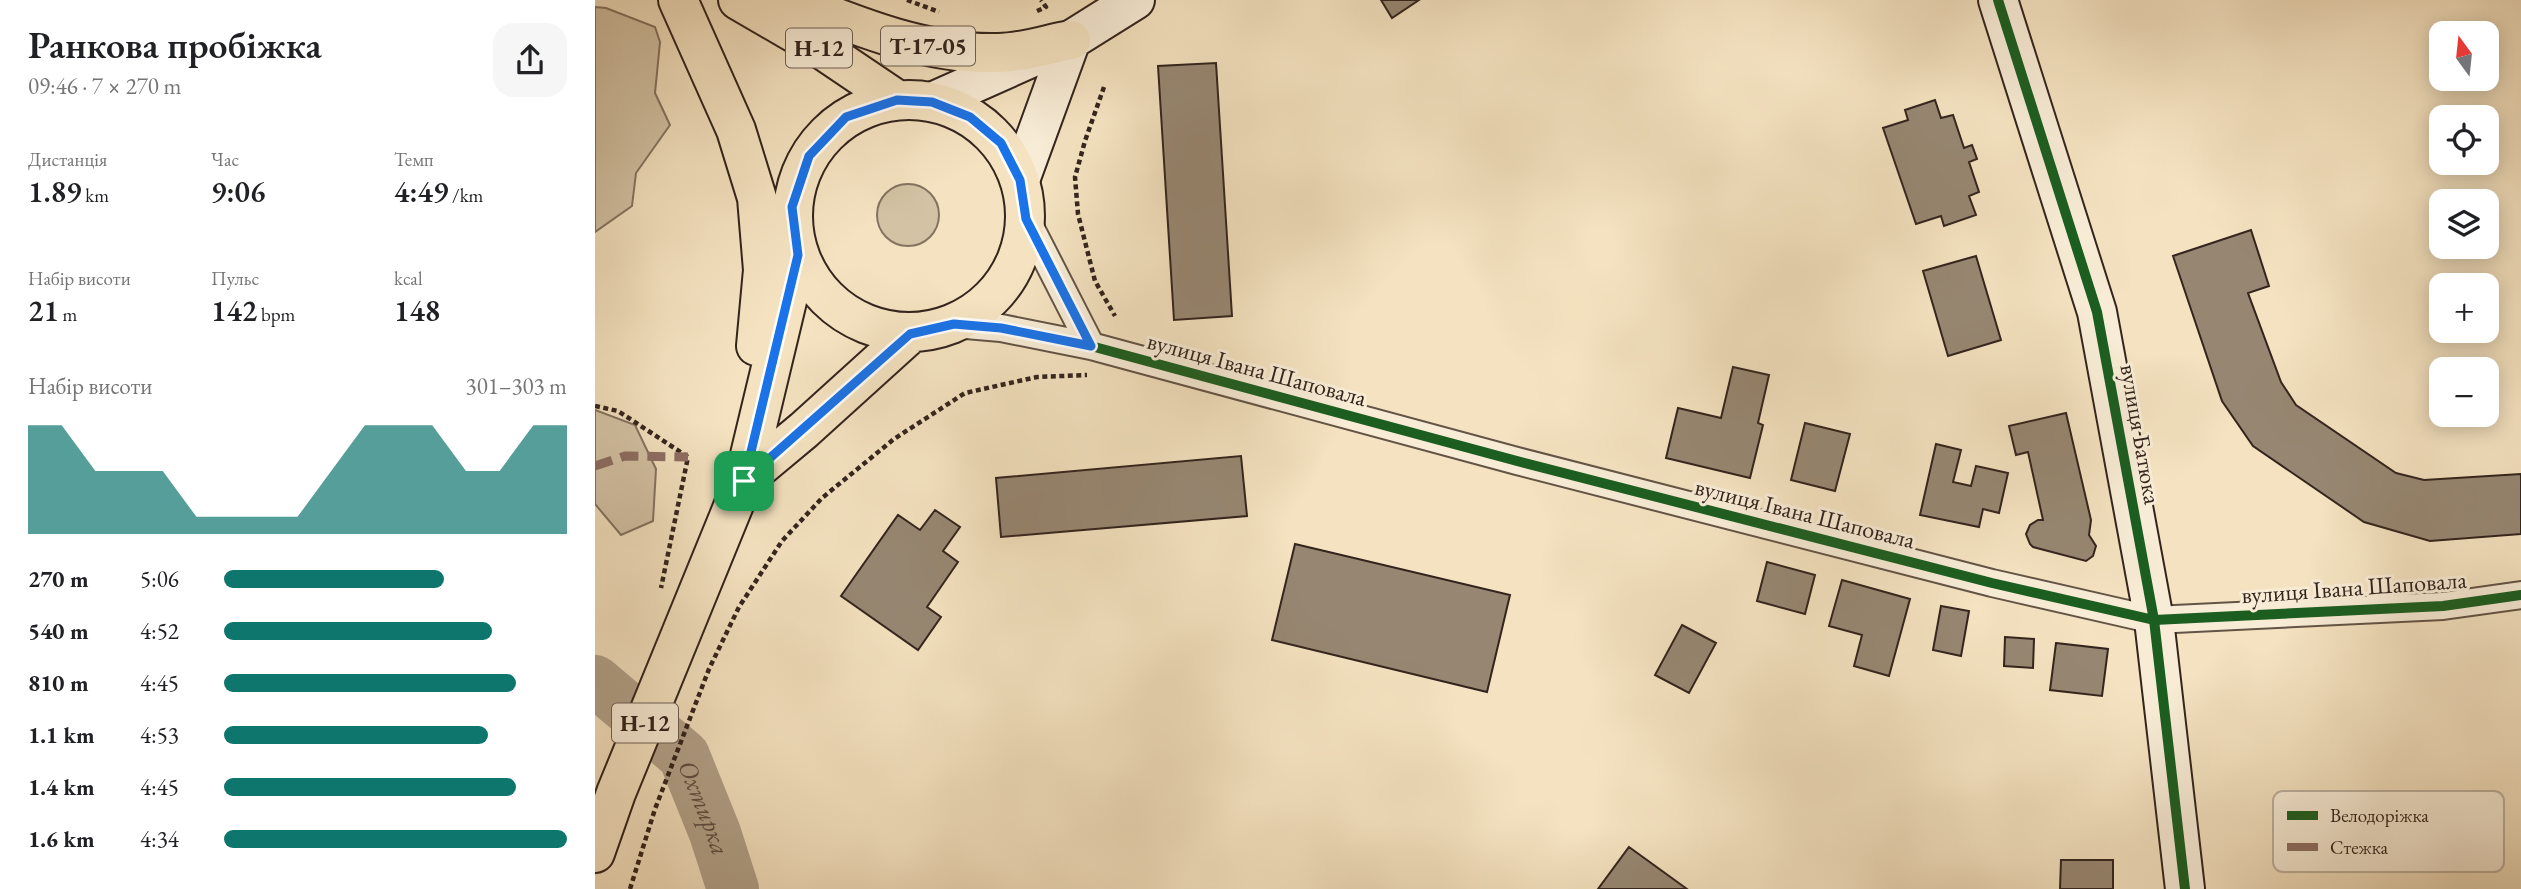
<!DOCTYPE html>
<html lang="uk">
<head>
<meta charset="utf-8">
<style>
  body { margin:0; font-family:"EB Garamond",serif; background:#f6f6f6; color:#202124; height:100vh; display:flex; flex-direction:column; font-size:26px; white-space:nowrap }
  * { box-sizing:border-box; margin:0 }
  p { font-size:23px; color:#757577 }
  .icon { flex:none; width:38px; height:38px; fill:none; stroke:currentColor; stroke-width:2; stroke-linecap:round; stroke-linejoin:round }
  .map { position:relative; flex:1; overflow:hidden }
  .panel { display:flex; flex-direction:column; background:#fff; width:595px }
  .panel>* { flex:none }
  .needle { width:46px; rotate:345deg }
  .tools { position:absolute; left:1834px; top:21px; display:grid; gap:14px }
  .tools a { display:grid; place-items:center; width:70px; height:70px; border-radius:14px; background:#fff; box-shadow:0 4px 18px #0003; font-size:35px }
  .pin { position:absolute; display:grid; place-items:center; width:60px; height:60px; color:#fff; margin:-30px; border-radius:14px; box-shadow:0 4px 10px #0006 }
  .round { display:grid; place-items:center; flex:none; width:74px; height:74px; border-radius:21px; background:#f6f6f6 }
  .head { display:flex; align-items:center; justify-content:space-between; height:119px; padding:0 28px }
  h1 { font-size:38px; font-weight:600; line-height:52px }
  .metrics { display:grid; grid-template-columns:repeat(3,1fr); gap:10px; height:119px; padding:7px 28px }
  .metrics div { display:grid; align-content:center }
  .metrics b { font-size:30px; font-weight:600 }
  .metrics small { font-size:19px; font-weight:400 }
  .metrics p { font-size:19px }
  .chart { height:196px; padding:14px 28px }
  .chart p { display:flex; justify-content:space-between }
  .chart svg { width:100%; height:126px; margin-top:7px; fill:#0f766e; opacity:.7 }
  ul { padding:0 28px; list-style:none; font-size:23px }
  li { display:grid; grid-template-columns:112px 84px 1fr; align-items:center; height:52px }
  li i { height:18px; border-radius:9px; background:#0f766e }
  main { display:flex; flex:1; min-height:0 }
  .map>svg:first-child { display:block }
</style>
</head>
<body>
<main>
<section class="panel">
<div class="head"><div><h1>Ранкова пробіжка</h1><p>09:46 · 7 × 270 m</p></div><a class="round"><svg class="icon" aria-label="share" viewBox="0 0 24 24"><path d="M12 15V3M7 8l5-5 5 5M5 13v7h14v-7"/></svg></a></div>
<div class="metrics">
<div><p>Дистанція</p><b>1.89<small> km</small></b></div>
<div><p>Час</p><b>9:06</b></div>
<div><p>Темп</p><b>4:49<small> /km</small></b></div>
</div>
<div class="metrics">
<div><p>Набір висоти</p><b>21<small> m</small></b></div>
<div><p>Пульс</p><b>142<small> bpm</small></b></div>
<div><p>kcal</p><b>148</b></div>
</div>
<div class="chart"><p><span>Набір висоти</span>301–303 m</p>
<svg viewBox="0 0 160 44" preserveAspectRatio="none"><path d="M0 44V6L10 6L20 22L30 22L40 22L50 38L60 38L70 38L80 38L90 22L100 6L110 6L120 6L130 22L140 22L150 6L160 6V44z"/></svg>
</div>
<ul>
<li><b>270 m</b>5:06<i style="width:64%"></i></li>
<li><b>540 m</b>4:52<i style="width:78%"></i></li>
<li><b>810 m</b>4:45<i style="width:85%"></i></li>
<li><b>1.1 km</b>4:53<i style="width:77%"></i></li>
<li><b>1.4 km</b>4:45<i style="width:85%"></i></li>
<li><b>1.6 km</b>4:34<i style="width:100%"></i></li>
</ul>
</section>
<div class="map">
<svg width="1926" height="889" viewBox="0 0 1926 889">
  <rect width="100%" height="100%" fill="#f4e2c0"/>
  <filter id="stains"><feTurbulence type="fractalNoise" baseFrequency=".00286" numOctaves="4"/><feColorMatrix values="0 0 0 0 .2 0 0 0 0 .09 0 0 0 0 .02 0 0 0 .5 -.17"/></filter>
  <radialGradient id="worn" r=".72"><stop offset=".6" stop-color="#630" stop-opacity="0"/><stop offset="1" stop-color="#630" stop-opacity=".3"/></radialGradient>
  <path fill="#d3c2a4" stroke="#837360" stroke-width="2" d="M0,7L11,8L60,27L65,42L60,93L75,125L41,173L37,206L0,232Z
    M282 215a31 31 0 1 1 62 0a31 31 0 1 1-62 0Z
    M0,410L40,425L61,469L58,521L26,535L0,504Z"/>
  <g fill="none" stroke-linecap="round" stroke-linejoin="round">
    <path stroke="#b2a189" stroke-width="52" id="s1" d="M0,681L89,756L120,833L138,889"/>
  </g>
  <path fill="#978772" stroke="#33241d" stroke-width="2" d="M786,0H824L797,18Z
    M621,63L637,316L579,320L563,66Z
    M1340,100L1346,118L1358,115L1369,148L1377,145L1382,159L1374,162L1384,192L1374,196L1381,215L1349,226L1346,216L1321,224L1288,128L1313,120L1310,110Z
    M1656,230L1674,286L1653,293L1686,382L1701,405L1801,473L1829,480L1926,474V534L1835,541L1769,522L1658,446L1627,401L1578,256Z
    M1381,256L1406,340L1353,356L1328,271Z
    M1138,367L1174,375L1163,423L1168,425L1155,478L1071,458L1083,408L1126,418Z
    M1471,413L1496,520L1494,535L1501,546L1498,556L1491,561L1438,547L1435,544L1431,534L1435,525L1443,520H1448L1433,452L1421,455L1414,426Z
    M1210,423L1255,434L1240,491L1196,480Z
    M1341,444L1366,450L1358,482L1376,486L1381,466L1413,473L1404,513L1388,509L1384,527L1325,515Z
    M646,456L652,516L406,537L401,478Z
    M340,510L365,527L348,551L363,562L332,607L346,617L323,650L246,596L303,515L325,530Z
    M700,544L915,595L892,692L677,640Z
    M1172,562L1220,575L1210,614L1162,601Z
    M1247,580L1315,599L1294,676L1259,666L1267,635L1234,626Z
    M1346,606L1374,611L1366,656L1338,650Z
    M1087,625L1121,643L1094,693L1060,675Z
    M1410,637L1439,639L1438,668L1409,666Z
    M1461,643L1513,649L1507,696L1455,690Z
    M1034,847L1092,889H1003Z
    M1466,860H1518V889H1465Z"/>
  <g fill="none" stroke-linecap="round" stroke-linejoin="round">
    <defs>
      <path id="street" d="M431,219L496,346
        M359,324L406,328L496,346L922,461L1397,583L1559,620L1848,606L1926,595"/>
      <path id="secondary" d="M1403,0L1502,312L1559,620L1590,889
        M337,102L476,40L540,0
        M425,180L476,40"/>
      <path id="primary" d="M83,0L141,130L162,198L168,270L161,346
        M143,0L222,46L302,100
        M196,0C261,26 331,55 403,53C427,53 453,44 476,40
        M198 216a116 116 0 1 1 232 0a116 116 0 1 1-232 0Z
        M149,480L209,430L315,334
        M0,853L21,793L149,480L203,255"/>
    </defs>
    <use href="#street" stroke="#635446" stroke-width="30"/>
    <use href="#secondary" stroke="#33241d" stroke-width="42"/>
    <use href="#primary" stroke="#33241d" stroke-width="42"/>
    <path stroke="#33241d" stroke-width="4.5" stroke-dasharray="5 3.5" stroke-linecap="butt" d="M312,0L344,12
      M442,11L451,7L446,0
      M509,87L490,141L480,177L483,214L500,281L520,316
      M0,406L23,411L93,457L66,588
      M35,889L60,809L114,669L144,607L187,541L227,498L299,439L370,393L442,377L492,375"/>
    <use href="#street" stroke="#f8ecd6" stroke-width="26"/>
    <use href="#secondary" stroke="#f8ecd6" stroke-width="38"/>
    <use href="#primary" stroke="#f4e2c0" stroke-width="38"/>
    <path stroke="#8d6e63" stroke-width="9" stroke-dasharray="18 9" stroke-linecap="butt" d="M0,466L30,456L93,457"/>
    <defs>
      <path id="cycleway" d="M1403,0L1502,312L1559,620L1590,889
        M359,324L406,328L496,346L922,461L1397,583L1559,620L1848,606L1926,595"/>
    </defs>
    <use href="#cycleway" stroke="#f8ecd6" stroke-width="15"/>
    <use href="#cycleway" stroke="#1b5e20" stroke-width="10"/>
  </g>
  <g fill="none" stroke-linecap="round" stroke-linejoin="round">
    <defs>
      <path id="route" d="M302,100L337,102L375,117L406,143L425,180L431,219L496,346L406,328L359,324L315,334L149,481L203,255L197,207L214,156L251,117Z"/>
    </defs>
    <use href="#route" stroke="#fff" stroke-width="14"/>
    <use href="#route" stroke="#1a73e8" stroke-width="9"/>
  </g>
  <g text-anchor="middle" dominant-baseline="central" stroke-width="6" stroke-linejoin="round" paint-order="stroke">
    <g fill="#f8ecd6" stroke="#6e6054" stroke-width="2">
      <rect x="286" y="26.5" width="94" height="39" rx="5"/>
      <rect x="191" y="28.5" width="66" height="39" rx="5"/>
      <rect x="17" y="703.5" width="66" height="39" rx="5"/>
    </g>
    <g font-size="23" font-weight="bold" fill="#33241d">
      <text x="333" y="46">Т-17-05</text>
      <text x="224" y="48">Н-12</text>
      <text x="50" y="723">Н-12</text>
    </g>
    <g font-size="24" fill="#33241d" stroke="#f8ecd6">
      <text transform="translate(662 369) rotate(15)">вулиця Івана Шаповала</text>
      <text transform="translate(1546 434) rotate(80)">вулиця Батюка</text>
      <text transform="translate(1210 513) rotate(14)">вулиця Івана Шаповала</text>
      <text transform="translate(1759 587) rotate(-4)">вулиця Івана Шаповала</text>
    </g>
    <g font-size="26" font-style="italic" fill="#5f5043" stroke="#f8ecd6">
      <text stroke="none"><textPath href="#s1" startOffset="172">Охтирка</textPath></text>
    </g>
  </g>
  <rect x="1678" y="791" width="231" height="81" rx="10" fill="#f8ecd6" stroke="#bdb09e" stroke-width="2"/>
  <rect x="1692" y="811" width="31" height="9" fill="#1b5e20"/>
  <rect x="1692" y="843" width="31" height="8" fill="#8d6e63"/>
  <g font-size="19" fill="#33241d">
    <text x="1735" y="822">Велодоріжка</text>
    <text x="1735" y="854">Стежка</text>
  </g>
  <rect width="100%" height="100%" filter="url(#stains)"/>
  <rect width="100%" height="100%" fill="url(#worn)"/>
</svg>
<div class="tools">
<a><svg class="needle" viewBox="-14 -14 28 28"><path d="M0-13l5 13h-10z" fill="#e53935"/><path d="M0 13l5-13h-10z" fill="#757577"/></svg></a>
<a><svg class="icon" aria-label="locate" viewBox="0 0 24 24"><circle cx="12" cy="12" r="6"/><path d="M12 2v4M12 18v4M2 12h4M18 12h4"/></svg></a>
<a><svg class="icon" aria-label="layers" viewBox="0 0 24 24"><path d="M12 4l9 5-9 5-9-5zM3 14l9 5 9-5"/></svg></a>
<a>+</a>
<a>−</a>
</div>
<div class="pin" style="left:149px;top:481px;background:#1e9e55"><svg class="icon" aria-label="arrive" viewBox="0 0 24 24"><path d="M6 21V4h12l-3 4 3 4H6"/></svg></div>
</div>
</main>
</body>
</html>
